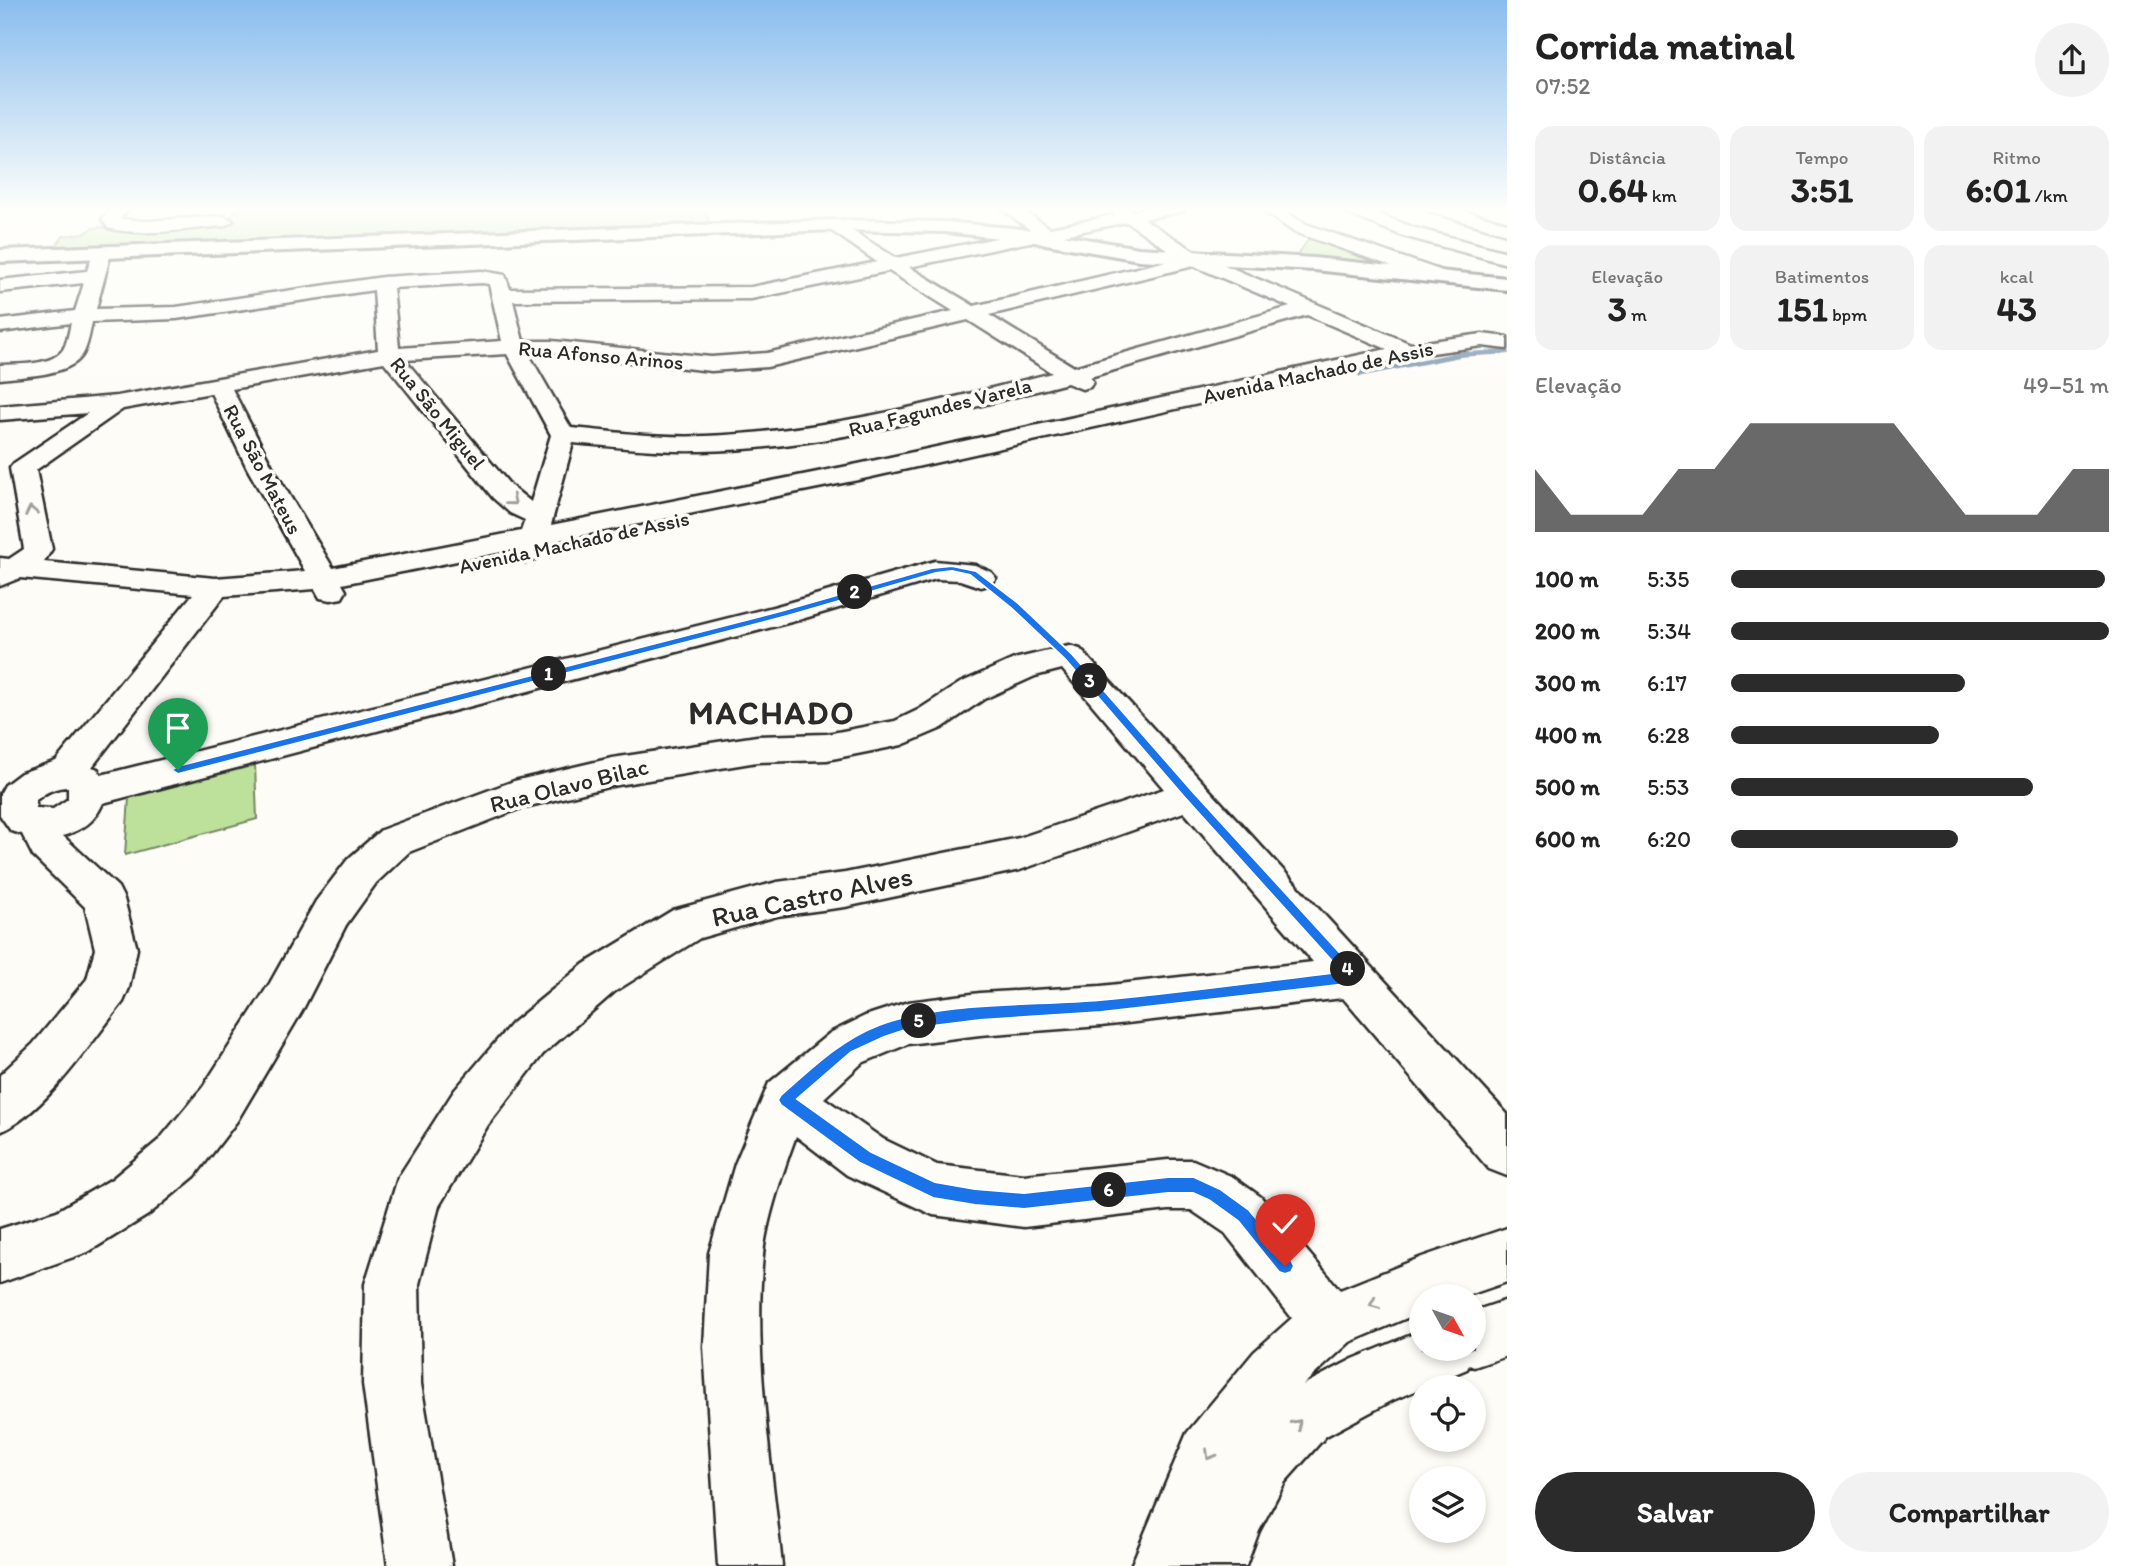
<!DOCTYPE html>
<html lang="pt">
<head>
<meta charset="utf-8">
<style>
  body { margin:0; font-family:Itim,sans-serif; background:#f2f2f2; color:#222; height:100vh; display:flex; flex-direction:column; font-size:26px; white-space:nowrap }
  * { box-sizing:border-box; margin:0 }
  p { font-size:23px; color:#767676 }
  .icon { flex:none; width:38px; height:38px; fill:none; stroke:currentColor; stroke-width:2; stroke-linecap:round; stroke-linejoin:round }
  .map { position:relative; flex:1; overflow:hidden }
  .side { display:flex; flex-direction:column; background:#fff; width:630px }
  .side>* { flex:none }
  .needle { width:46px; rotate:130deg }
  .controls { position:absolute; left:1409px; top:1284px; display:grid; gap:14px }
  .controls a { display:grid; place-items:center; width:77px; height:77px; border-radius:50%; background:#fff; box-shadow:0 4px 10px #0003; font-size:35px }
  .pin { position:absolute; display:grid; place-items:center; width:60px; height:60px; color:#fff; margin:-72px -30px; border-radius:50% 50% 50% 0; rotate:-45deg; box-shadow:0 0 7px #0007 }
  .pin .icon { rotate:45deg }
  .km { position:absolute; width:35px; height:35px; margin:-18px; border-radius:50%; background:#222; color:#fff; font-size:19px; line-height:35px; text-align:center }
  .round { display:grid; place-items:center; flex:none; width:74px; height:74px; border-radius:37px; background:#f2f2f2 }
  .headline { display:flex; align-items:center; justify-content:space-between; height:119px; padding:0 28px }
  h1 { font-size:38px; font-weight:700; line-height:52px }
  .figures { display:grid; grid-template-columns:repeat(3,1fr); gap:10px; height:119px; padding:7px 28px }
  .figures div { display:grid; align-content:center; border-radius:18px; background:#f2f2f2; text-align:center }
  .figures b { font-size:35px; font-weight:700 }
  .figures small { font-size:19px; font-weight:400 }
  .figures p { font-size:19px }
  .chart { height:196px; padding:14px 28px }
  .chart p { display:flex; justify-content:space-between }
  .chart svg { width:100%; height:126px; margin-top:7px; fill:#2b2b2b; opacity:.7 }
  .action { display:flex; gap:14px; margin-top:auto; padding:14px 28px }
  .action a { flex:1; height:80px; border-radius:42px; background:#2b2b2b; color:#fff; font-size:28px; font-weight:700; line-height:80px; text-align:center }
  .action a+a { background:#f2f2f2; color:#222 }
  ul { padding:0 28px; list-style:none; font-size:23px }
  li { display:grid; grid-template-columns:112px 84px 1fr; align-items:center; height:52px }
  li i { height:18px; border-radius:9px; background:#2b2b2b }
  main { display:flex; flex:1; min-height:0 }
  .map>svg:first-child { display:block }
</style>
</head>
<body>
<main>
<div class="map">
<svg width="1507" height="1566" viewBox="0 0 1507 1566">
  <rect width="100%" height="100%" fill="#fdfcf7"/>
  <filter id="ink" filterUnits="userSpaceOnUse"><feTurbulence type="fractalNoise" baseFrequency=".0143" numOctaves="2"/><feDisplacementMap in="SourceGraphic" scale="14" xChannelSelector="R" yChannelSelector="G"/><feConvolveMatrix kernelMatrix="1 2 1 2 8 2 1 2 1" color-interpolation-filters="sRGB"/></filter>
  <g filter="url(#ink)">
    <path fill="#bde19b" stroke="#748663" stroke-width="2" d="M238,207H705L710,226L51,254L63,236L86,233L92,228L229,219Z
      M1310,237L1426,274L1295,259Z
      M255,765L257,819L125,855L129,798Z"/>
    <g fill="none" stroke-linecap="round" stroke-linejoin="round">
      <path stroke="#6e8aa5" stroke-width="4.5" d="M1452,355L1507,352"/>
      <path stroke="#6e8aa5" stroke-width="5" d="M1360,374L1467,353"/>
      <defs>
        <path id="minor" d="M113,207H130L120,219L146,221L224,216L233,221L224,226C187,229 144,237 108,228L102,219Z
          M999,207H1018L1050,228L1115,215L1110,209L1111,207H1126L1133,211L1154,207H1186L1184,211L1144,219L1201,255L1411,344L1482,334L1507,337V349L1482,346L1418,355L858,480L544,543L535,559L525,562L515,559L511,553L512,550L342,584L346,591L342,598L331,600L320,598L315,589L224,596L92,767L98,769L101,775L777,606L935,561L975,565L991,572L996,578L991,584L981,587L960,580L936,579L795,621L103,803C94,823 83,829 63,836L118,887L124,899L137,949L129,988L123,1002C92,1041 45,1113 0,1132V1075L33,1044L87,979L95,949L85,907L33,856L22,834L11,831L0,815V794L5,785L21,773L56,761L193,594L20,578L0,586V558L9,559L24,549L10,468L14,463L88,413L0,420V406L117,396L378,350L374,290L176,319L92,322C90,332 88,345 83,354C71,376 22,376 0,379V365C17,364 50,366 62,351C67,345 69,331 71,323L0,332V320L75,311L84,283L0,292V280L87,271L93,253L102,248L111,253L96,309L176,307L383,277L482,271L505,275L510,289L751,287L877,262L829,229L826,225L829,221L835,220L896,258L1032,231ZM1127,222L1180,258L974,306L909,267ZM1194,266L1290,307L1074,367L989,315ZM889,271L953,311L767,353L711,357L552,341H523L513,301L751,299ZM482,283L489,284L502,341L399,348L393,288ZM1307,315L1387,349L858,464L551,525L573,443C616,447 658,452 701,451C825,449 948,414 1067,383L1082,389L1090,387L1093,382L1090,377ZM968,320L1052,373C938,402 823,432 705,436C660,438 616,432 571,428L528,353H552L711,371L767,367ZM507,354L551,435L531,502L511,486L405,360ZM384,362L493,498L510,513L525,520L521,531L333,568L273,468L232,389ZM211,393L247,468L305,571L215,578L44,562L52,549L36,470L123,409ZM68,787V799L53,809L36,808V800C46,792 56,787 68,787Z
          M1258,207H1277L1306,224L1448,273L1451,277L1441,283L1434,281L1294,232Z
          M1339,207H1361L1415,228L1507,252V264L1403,236L1341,211Z
          M1426,207H1451L1507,223V234L1428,211Z
          M1069,646L1080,649L1507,1114V1176L1489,1169L1343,998L1101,1026L980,1035L908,1044L862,1063L824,1098L883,1139L937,1165L1024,1175L1168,1160H1193L1233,1177L1261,1197L1340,1290L1422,1257L1507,1228V1282L1463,1297H1421V1312L1350,1342L1303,1385L1353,1359L1421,1331V1349H1474V1311L1507,1300V1356L1474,1367L1469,1365L1467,1369L1393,1400L1326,1436L1285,1482L1259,1531L1246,1566H1131L1187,1433L1254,1352L1292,1318L1225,1233L1191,1210H1168L1024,1227L933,1215L847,1175L796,1136C784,1168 766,1222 763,1255C753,1358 772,1464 782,1566H718L704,1347L709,1253L735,1164L769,1083L830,1033L865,1016L908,1002L980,993L1101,986L1313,962L1184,812L1020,870L845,907L777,916L700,938L614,992L543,1054L488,1125L439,1206L419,1284L421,1384L452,1566H388L363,1384L365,1284L398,1178L454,1091L511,1024L584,964L673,910L777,882L845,873L1019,838L1164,789L1062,669L1035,676L984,699L942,728L902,745L827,760L757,762L612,786L521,808L409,852L376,883L346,925L302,1011L237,1121L195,1176L148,1215L88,1252L0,1283V1229L57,1211L112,1179L159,1140L203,1087L270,983L316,901L348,859L381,830L514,781L612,758L757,736L827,734L895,721L918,710L960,683L1014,659Z"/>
        <path id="major" d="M835,220L945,222L1034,230L1139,248L1314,258L1507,278V290L1314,270L1139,260L1034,242L945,232L835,230L0,262V250Z"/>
      </defs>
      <use href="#minor" stroke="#2b2b2b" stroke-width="5"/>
      <use href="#major" stroke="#2b2b2b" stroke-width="6"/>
      <path stroke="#2b2b2b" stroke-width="3.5" stroke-dasharray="4.5 4.5" stroke-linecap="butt" d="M998,592L1048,638"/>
      <use href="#minor" fill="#fdfcf7" fill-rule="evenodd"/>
      <use href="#major" fill="#fdfcf7" fill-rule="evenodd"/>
    </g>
    <defs><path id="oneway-chevron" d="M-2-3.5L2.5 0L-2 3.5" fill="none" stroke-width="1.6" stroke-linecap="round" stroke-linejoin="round" transform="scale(1.75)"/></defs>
    <g stroke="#9e9e9b">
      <use href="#oneway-chevron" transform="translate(512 501) rotate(39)"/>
      <use href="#oneway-chevron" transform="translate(31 511) rotate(-101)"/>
      <use href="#oneway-chevron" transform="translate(1374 1304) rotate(157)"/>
      <use href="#oneway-chevron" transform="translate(1297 1424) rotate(-48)"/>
      <use href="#oneway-chevron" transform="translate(1210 1455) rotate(121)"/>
    </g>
  </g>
  <linearGradient id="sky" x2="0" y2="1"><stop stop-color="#89bdee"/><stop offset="0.49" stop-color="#fefefb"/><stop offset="1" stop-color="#fefefb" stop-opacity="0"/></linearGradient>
  <rect width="1507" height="426" fill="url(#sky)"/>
  <path fill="#1a73e8" stroke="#fff" stroke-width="2" d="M952,566L976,571L1018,603L1072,654L1193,792L1362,977L1355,983L1101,1012L980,1020L908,1029L884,1037L851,1052L797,1099L871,1152L935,1182L975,1189L1024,1193L1168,1177H1194L1220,1189L1249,1210L1291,1260L1294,1266L1291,1272L1285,1274L1279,1272L1238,1221L1209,1200L1193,1193H1168L1024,1209L975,1205L933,1198L860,1163L781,1105L778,1100L781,1095C812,1068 840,1040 879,1025C944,1001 1031,1006 1100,1000C1181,993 1261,981 1342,972L1185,798L1065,659L1011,608L970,575L952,571L936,573L787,616L178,774L172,770L178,766L781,611L932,568Z"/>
  <g text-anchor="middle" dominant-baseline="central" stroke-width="7" stroke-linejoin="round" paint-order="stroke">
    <g font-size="21" fill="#2b2b2b" stroke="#fdfcf7">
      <text transform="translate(601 355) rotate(5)">Rua Afonso Arinos</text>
      <text transform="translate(1318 372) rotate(-12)">Avenida Machado de Assis</text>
      <text transform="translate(940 407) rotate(-14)">Rua Fagundes Varela</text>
      <text transform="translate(438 413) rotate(51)">Rua São Miguel</text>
      <text transform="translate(263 469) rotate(62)">Rua São Mateus</text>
      <text transform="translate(574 542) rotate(-12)">Avenida Machado de Assis</text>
    </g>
    <g font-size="24" fill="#2b2b2b" stroke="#fdfcf7">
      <text transform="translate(569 785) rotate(-14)">Rua Olavo Bilac</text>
    </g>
    <g font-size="28" fill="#2b2b2b" stroke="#fdfcf7">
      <text transform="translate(812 896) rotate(-12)">Rua Castro Alves</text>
    </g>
    <g font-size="32" font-weight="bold" letter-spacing="2" fill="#2b2b2b" stroke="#fdfcf7">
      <text x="772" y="713">MACHADO</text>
    </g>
  </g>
</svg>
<div class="controls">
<a><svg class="needle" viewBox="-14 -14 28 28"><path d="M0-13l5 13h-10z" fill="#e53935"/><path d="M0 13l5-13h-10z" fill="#767676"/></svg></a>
<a><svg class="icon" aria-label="locate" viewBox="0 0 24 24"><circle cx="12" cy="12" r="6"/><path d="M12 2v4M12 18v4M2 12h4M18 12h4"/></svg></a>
<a><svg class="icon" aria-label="layers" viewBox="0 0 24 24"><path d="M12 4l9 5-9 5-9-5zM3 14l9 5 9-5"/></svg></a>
</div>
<div class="pin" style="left:178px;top:770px;background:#1e9e55"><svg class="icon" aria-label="arrive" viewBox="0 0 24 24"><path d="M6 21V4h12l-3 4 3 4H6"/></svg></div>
<div class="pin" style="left:1285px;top:1266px;background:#d93025"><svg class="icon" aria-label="check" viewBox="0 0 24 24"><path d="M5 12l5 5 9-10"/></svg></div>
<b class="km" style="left:549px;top:674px">1</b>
<b class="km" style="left:855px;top:592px">2</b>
<b class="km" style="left:1090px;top:681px">3</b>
<b class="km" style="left:1348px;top:969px">4</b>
<b class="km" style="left:919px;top:1021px">5</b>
<b class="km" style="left:1109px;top:1190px">6</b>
</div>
<section class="side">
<div class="headline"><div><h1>Corrida matinal</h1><p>07:52</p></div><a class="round"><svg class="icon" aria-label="share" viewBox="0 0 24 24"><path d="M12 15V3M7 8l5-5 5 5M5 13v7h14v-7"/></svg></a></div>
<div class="figures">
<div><p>Distância</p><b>0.64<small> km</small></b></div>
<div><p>Tempo</p><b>3:51</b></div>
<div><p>Ritmo</p><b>6:01<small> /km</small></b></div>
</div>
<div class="figures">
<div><p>Elevação</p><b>3<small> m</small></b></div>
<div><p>Batimentos</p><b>151<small> bpm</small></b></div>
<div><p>kcal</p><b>43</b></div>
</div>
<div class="chart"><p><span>Elevação</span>49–51 m</p>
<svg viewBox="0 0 160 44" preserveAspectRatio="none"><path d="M0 44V22L10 38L20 38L30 38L40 22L50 22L60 6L70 6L80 6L90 6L100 6L110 22L120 38L130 38L140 38L150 22L160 22V44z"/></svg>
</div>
<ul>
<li><b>100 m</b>5:35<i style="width:99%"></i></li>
<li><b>200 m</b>5:34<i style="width:100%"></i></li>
<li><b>300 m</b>6:17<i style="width:62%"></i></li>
<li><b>400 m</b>6:28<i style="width:55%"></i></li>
<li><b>500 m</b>5:53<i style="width:80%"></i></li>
<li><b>600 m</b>6:20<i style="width:60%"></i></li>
</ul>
<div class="action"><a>Salvar</a><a>Compartilhar</a></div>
</section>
</main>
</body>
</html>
